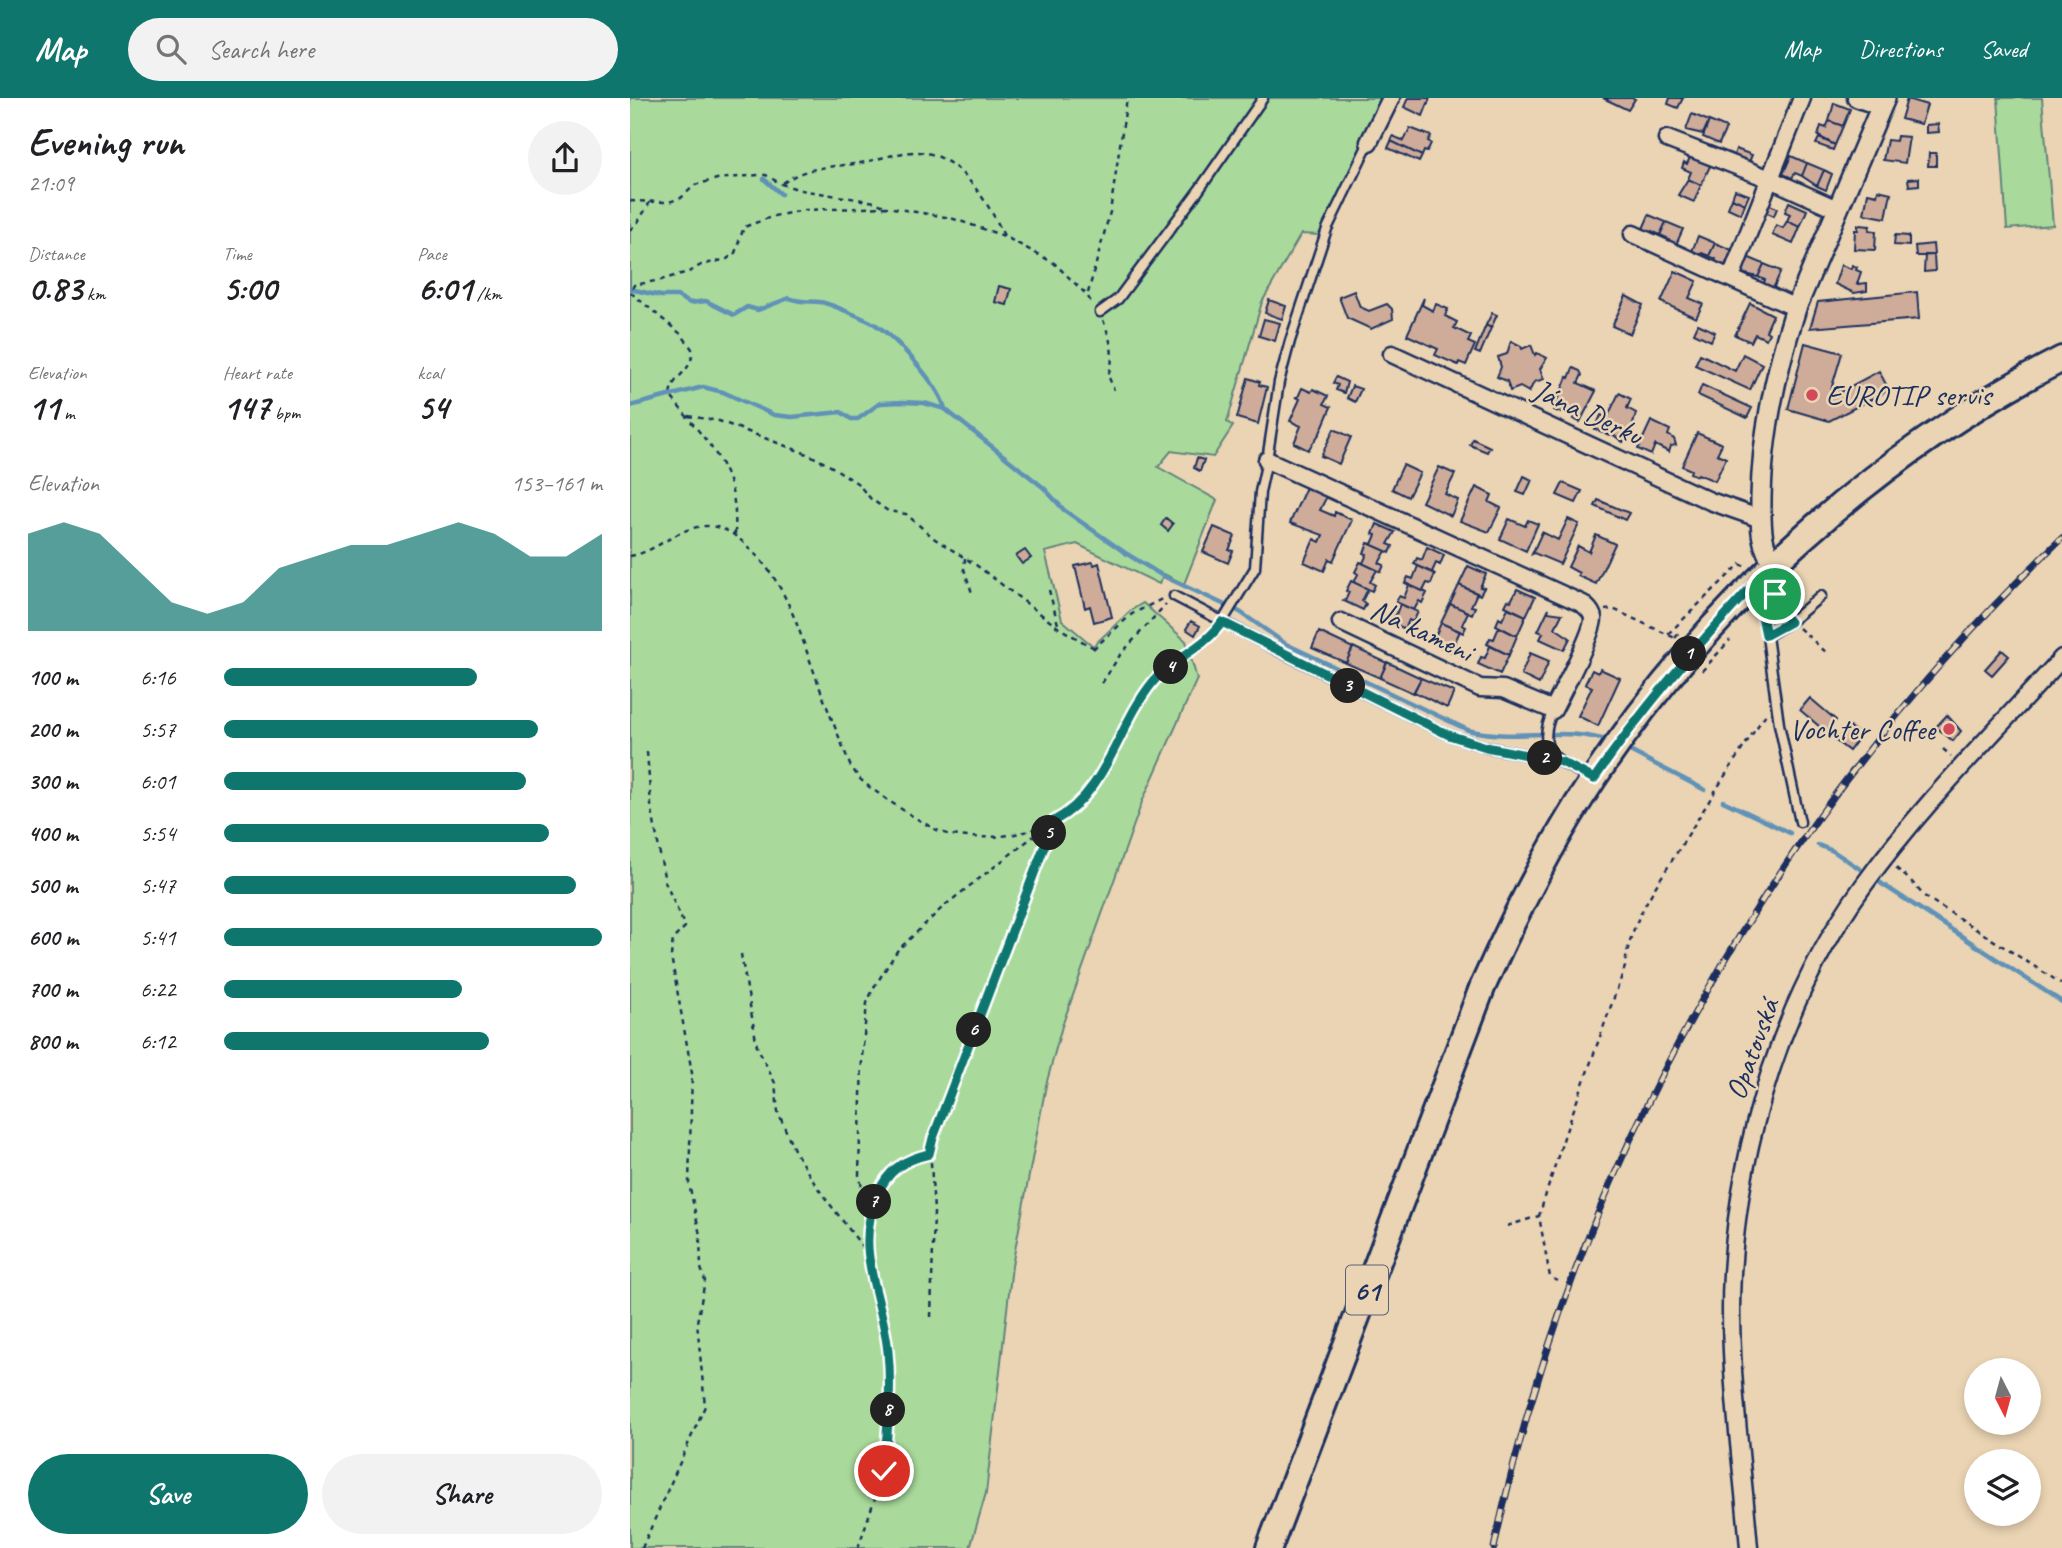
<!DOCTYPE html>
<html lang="en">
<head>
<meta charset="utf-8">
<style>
  body { margin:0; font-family:Caveat,sans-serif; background:#f2f2f2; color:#202124; height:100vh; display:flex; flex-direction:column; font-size:26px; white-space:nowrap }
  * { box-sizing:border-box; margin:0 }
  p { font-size:23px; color:#757577 }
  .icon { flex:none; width:38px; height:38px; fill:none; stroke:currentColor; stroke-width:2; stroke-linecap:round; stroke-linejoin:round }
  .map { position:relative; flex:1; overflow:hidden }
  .drawer { display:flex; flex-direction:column; background:#fff; width:630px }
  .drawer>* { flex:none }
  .needle { width:46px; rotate:174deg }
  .tools { position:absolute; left:1334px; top:1260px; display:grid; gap:14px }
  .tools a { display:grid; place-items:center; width:77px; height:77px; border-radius:50%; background:#fff; box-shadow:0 4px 10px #0003; font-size:35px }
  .pin { position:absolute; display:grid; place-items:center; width:60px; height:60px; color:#fff; margin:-30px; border:4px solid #fff; border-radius:50%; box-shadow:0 2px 7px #0007 }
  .km { position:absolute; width:35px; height:35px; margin:-18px; border-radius:50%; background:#222; color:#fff; font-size:19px; line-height:35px; text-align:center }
  .round { display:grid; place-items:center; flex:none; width:74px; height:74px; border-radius:37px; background:#f2f2f2 }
  .summary { display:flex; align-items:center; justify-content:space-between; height:119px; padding:0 28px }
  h1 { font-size:38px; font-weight:600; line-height:52px }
  .stats { display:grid; grid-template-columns:repeat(3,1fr); gap:10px; height:119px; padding:7px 28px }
  .stats div { display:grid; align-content:center }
  .stats b { font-size:35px; font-weight:600 }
  .stats small { font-size:19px; font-weight:400 }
  .stats p { font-size:19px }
  .chart { height:196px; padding:14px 28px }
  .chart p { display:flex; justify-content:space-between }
  .chart svg { width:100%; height:126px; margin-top:7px; fill:#0f766e; opacity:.7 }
  .button { display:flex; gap:14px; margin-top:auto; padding:14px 28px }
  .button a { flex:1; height:80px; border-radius:42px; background:#0f766e; color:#fff; font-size:28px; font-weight:600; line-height:80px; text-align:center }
  .button a+a { background:#f2f2f2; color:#202124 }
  ul { padding:0 28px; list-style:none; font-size:23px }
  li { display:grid; grid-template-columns:112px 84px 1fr; align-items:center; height:52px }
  li i { height:18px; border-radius:9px; background:#0f766e }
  header { display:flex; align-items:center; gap:42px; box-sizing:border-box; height:98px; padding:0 35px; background:#0f766e; color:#fff }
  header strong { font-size:33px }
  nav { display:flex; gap:38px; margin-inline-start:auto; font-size:24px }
  .search { width:490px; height:63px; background:#f2f2f2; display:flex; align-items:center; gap:18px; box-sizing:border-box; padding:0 24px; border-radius:38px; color:#757577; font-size:26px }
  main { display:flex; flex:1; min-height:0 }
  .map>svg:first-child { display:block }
</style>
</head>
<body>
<header>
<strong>Map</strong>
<div class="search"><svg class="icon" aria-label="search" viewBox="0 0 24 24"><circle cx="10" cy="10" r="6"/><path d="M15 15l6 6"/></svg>Search here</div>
<nav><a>Map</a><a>Directions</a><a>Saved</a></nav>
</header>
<main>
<section class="drawer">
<div class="summary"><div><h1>Evening run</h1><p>21:09</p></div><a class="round"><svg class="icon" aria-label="share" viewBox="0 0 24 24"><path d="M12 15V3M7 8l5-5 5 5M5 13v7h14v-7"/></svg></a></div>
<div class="stats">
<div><p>Distance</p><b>0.83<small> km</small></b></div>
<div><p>Time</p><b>5:00</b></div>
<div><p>Pace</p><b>6:01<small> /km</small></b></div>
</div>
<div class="stats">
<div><p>Elevation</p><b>11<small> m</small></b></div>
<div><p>Heart rate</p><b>147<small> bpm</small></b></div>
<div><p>kcal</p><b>54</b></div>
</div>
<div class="chart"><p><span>Elevation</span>153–161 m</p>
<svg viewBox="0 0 160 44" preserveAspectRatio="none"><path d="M0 44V10L10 6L20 10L30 22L40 34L50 38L60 34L70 22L80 18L90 14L100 14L110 10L120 6L130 10L140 18L150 18L160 10V44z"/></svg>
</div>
<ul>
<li><b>100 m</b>6:16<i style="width:67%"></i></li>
<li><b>200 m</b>5:57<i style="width:83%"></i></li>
<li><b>300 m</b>6:01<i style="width:80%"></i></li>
<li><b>400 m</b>5:54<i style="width:86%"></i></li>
<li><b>500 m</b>5:47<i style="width:93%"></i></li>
<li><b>600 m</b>5:41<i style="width:100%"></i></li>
<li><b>700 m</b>6:22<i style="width:63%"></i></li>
<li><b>800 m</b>6:12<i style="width:70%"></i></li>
</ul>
<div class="button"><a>Save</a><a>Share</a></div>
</section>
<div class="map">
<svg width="1432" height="1450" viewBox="0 0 1432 1450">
  <rect width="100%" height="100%" fill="#ead4b3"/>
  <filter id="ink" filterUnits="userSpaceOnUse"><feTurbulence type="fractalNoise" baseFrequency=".0143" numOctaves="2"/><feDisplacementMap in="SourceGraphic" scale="14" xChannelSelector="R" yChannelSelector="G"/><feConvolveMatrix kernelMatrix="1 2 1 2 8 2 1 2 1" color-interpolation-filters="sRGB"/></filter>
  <g filter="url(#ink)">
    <path fill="#a9da9b" stroke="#62847c" stroke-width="2" d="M0,0H757L689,137L671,136L632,204L597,324L603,328L583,359L541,353L528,369L587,402L554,486L534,476L529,486L447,446L415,454L432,522L463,548L500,513L513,505L556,543L567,581L512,704L432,928L416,987L382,1168L356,1395L340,1450H0Z
      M1368,0H1412L1423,127L1377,131Z"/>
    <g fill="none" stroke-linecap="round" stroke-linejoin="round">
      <path stroke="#6192b7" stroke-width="4.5" d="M134,81L151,96
        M0,191L31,198H47L60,205L76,203L104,217L117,209L128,212L159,200C174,206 176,202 190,204C199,205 238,222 246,227C266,240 310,288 315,311
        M0,308L73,289L93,294L144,317L162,319L211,314L221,321H228L250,305L273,304L294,305L315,311L414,390L434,412L497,456L533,478L610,514L656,546L838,632C885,644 935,627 982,644
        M996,651L1075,692
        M1093,703L1160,735
        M1188,747L1203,753L1230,771
        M1249,784L1432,904"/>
    </g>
    <path fill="#cfac99" stroke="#1b2f5e" stroke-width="2" d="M778,0H800L793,18L774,9Z
      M973,0H1002L1005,1L998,12Z
      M1040,0H1053L1048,10L1038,6Z
      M1277,1L1297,7L1291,26L1271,21Z
      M1204,5L1220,11L1213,28L1199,23Z
      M1062,16L1079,23L1073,36L1056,32Z
      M1079,23L1096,30L1089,46L1073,39Z
      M1199,23L1213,28L1205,47L1188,38L1191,28L1196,30Z
      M1308,26L1309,34L1296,35V27Z
      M780,30L801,38L798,43L801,45L797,54L794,53L792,58L761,43L763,38L774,43Z
      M1267,38L1279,39L1275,65L1253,62L1257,42L1266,43Z
      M1189,40L1205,47L1203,52L1186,46Z
      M761,43L792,58L789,64L758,50Z
      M1106,51L1122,57L1119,64L1104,57Z
      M1062,55L1082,64L1071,87L1058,81L1061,74L1052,70L1054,64L1057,66Z
      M1299,55H1306V68H1298Z
      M1161,58L1177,65L1172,78L1165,75L1162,80L1153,76Z
      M1177,65L1194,72L1187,88L1172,78Z
      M1194,72L1202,76L1196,92L1187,88Z
      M1289,80V87L1279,88L1278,81Z
      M1058,81L1071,87L1064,104L1048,97Z
      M1105,92L1119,97L1115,106L1102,100Z
      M1248,92L1261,95L1256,120L1234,116L1238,95L1247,97Z
      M1102,100L1115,106L1111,116L1098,110Z
      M1159,104L1177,112L1170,129L1157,123L1160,116L1155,114Z
      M1135,105L1147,110L1144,118L1132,113Z
      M1019,117L1036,124L1030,137L1022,133L1020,136L1012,133Z
      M1157,123L1170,129L1163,146L1142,137L1146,127L1153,130Z
      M1036,124L1053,131L1045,149L1035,145L1037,140L1030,137Z
      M1228,127L1240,128L1239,132L1246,133L1245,152L1224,151L1225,132H1228Z
      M1265,137L1279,138V148L1264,147Z
      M1068,138L1085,145L1079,158L1072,155L1070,160L1061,156Z
      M1085,145L1102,152L1094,170L1084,166L1086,161L1079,158Z
      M1303,146L1304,157L1286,158L1285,148Z
      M1295,157H1304L1305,173L1294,174Z
      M1117,159L1134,166L1128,179L1111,175Z
      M1134,166L1151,173L1143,191L1133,187L1135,182L1128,179Z
      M1211,167L1221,171L1222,167L1227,169L1226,172L1231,174L1227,186L1237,185V193L1224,195L1205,186Z
      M1045,173L1067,183L1059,200L1073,206L1066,220L1031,204Z
      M369,188L381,191L377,207L365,204Z
      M724,193L730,209L739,213L757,206L762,211L763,221L741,231L717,220L709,199Z
      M1287,194L1289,221L1180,230L1188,204Z
      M996,198L1013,207L1000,236L982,228Z
      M794,200L792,207L803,213L806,206L818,211L815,218L827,224L824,230L841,238L838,244L845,247L836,267L829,264L828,267L805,257L808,251L777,237Z
      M639,202L656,208L652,221L635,215Z
      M1120,205L1143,217L1136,233L1139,235L1136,241L1125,236L1121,244L1105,237Z
      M862,215L867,217L861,230L856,227Z
      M634,221L650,225L645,243L629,238Z
      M1068,226L1085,234L1081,243L1064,235Z
      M856,227L861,230L850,256L845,254Z
      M881,243L891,248L892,251L901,247L905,257L907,255L917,260L910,271L914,281L904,284L899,294L890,289L880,293L877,283L867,279L871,269L868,259L877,256Z
      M1175,245L1212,255L1201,292L1210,294L1249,273L1259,292L1199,323L1158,311Z
      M1070,256L1105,273L1113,256L1132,266L1120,292L1065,267Z
      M943,270L950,273L952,277L948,285L966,293L950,324L943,321L945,316L933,311L931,315L924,312L937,279L939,280Z
      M706,279L717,284L714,295L706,292L708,287L703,285Z
      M618,280L630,284L629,287L637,289L628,326L607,320Z
      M1072,287L1122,310L1117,320L1068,297Z
      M722,288L731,291L725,304L717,300Z
      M672,290L681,294L683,291L698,298L694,306L701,309L690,335L678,352L664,345L671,328L660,323L670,301L665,299H668Z
      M989,295L1001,301L997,310L1006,315L1002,330L993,344L982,336L979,337L965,331L971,317L977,320Z
      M1021,323L1040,332L1038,337L1044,341L1046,347L1041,348L1039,354L1025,347L1021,357L1008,351Z
      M704,331L721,339L709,366L691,358Z
      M1067,335L1092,346L1087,356L1096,360L1085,383L1068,376L1067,378L1060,375L1061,372L1052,368Z
      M843,341L860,349L857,354L840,347Z
      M567,360L574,362L570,373L564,370Z
      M773,367L790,375L778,399L762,391Z
      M809,369L825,376L815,396L828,402L821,418L792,404Z
      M894,378L902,382L895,397L887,394Z
      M933,385L952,393L946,405L927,397Z
      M676,389L697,398L690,412L704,418L705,414L722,422L703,463L699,461L694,473L674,464L684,441L690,444L693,437L660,425Z
      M846,389L862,397L859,404L871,410L859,434L830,423Z
      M968,402L999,415L995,422L965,408Z
      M536,420L543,426L538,433L531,427Z
      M879,421L895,428L898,422L908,426L896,453L870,441Z
      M938,421L949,426L930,466L904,455L902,456L912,434L928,442Z
      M747,426L765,434L758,446L763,448L760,455L738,445L742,446L746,437L743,436Z
      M584,429L605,438L599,452L603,453L598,465L573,454Z
      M966,437L985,446L966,486L948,478L949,475L938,469L948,448L959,454Z
      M738,445L756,453L749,465L754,467L751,474L730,464L733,465L737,456L734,455Z
      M797,449L814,457L810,467L806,465L802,474L805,476L784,466L787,460L792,462Z
      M395,452L401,460L392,466L386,458Z
      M463,464L464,467L469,465L482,519L464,524L460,508L455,510L445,468Z
      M730,464L747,472L740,484L745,487L742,493L721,483L724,484L728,476L725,474Z
      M788,468L805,476L801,486L797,485L793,493L797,495L775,485L778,479L783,481Z
      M838,468L856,476L850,489L854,490L850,497L829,487Z
      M721,483L738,491L732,503L736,506L733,512L712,502L715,503L719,494L716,493Z
      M779,487L797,495L792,505L789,503L784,512L788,514L766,504L769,498L774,500Z
      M829,487L847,495L841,508L845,509L842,516L820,506Z
      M887,491L905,499L896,518L875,508L878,502L881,503Z
      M770,506L788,514L783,524L779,522L775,531L758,523L761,517L765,519Z
      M820,506L838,514L832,527L836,529L833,535L811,525Z
      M878,510L896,518L887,538L866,527L869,520L872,522Z
      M919,510L918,514L932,516L925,530L940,540L934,552L910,541L913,535L908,533Z
      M561,523L570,528L565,537L556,531Z
      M811,525L830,533L824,546L827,548L824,555L802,545Z
      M869,529L887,538L879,557L857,546L860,540L864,541Z
      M689,534L723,550L716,565L682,550Z
      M860,548L879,557L870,576L848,566L851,559L855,560Z
      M723,549L757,565L750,580L716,565Z
      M1372,552L1379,558L1362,577L1355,571Z
      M900,555L919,563L909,586L891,577Z
      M757,564L791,580L783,595L750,580Z
      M970,571L990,580L968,628L948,618L962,589L955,586L962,572L968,575Z
      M791,580L824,594L817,610L784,594Z
      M1180,600L1206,622L1196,634L1170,612Z
      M1317,617L1331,633L1323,643L1306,629Z
      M1218,628L1231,637L1219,653L1206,643Z"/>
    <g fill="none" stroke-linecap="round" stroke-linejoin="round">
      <defs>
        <path id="service" d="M470,214L488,201L569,92L633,0
          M1126,490L1137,538L1149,626L1170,724
          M544,498L649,553L819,637L856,649L932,664
          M592,524L625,470L630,394L637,362L649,284L660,243L697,131L739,44
          M1137,538L1160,524L1191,498
          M923,612C904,655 926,662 961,680"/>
        <path id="minor" d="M1226,0L1251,9
          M1037,41L1140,81L1207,111
          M739,44L761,0
          M1003,136L1166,210
          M1101,179L1172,0
          M762,256L1080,403L1131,421
          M637,362L953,506C957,510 962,513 963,520C964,534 931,596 923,612L873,591L850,590L711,524
          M1119,1450C1112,1362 1097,1263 1102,1175C1110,1040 1154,898 1233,788C1292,706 1364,635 1432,560"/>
        <path id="tertiary" d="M1145,465C1129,450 1131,421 1131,400C1132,334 1146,272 1166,210L1255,0"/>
        <path id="primary" d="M639,1450L852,890C884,818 920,746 964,680C1081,505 1244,357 1432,261"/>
      </defs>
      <use href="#service" stroke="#1b2f5e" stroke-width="13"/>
      <use href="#minor" stroke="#1b2f5e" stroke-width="21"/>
      <use href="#tertiary" stroke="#1b2f5e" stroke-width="24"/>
      <use href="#primary" stroke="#1b2f5e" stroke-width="30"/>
      <path stroke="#1b2f5e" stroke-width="2.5" stroke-dasharray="5 5" stroke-linecap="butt" d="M153,85C174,69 199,69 225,66C244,63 264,55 283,54C326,51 359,105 374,138
        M0,103L39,104L51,100L65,87L87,81L128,77H136L151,86L171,92L245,104L254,108
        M0,132L8,124L20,104
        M458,195L480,114L497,0
        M473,222C480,239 486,260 478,277L484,292
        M58,318L89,323L180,357L204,370L227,385L241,401L258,413L276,416L305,441L346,467L429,530L464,550
        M105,436C109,367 77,347 40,297C42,276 64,275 62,251L52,237L0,194L4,187L31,182L61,173L71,167L97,161L105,155L114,129L144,118L175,112L257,109L321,120L374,138L424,165L457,197L462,206
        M0,458C28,454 49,427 79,428C97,429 108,439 120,451C158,487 169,534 187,582C197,611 209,638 220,667C223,671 226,676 229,680C239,691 300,731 314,735C353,746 422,736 450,705C482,668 492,619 524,582C541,562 571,553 586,532
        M335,460L334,471L342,495
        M419,492L429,530
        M1145,494L1146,507L1153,516
        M975,512L983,511L1045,540
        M1169,530L1197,555
        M1038,536L1103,473L1110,466L1116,469
        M1045,540L1051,533
        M463,551L502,516L534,500
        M1072,573L1100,542
        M472,585L490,557L536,506
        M1313,651L1321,658
        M1266,770L1281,783L1294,798L1432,886
        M111,856L127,948L145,985L148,1014L165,1054L187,1089L237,1155
        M239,1116C254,1081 260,1065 299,1056
        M877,1128L909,1118
        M928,1183L920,1179L909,1118L935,1036L995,869C999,823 1028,786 1051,748C1079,703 1106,659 1136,616
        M301,1219L304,1113L300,1049L424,723
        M12,1450L75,1308L67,1224L75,1183L71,1170L70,1137L59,1086L62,975L41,858L43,841L55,829L35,784L21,707L17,654
        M228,1450L254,1373L258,1315V1254L237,1155L239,1116L229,1077L232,959L237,905L243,891L267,853L314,808L418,727"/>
      <use href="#service" stroke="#ead4b3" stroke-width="8"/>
      <use href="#minor" stroke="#ead4b3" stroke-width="16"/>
      <use href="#tertiary" stroke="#ead4b3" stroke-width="19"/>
      <use href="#primary" stroke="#ead4b3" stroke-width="24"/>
      <defs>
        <path id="rail" d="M864,1450C946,1065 1147,711 1432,440"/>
      </defs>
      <use href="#rail" stroke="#1b2f5e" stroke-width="7"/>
      <use href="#rail" stroke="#ead4b3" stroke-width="4.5" stroke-dasharray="13" stroke-linecap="butt"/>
    </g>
  </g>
  <g fill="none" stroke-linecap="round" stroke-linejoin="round" filter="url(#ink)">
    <defs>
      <path id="route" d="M254,1373C257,1334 262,1293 258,1254C253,1198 223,1154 247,1097C258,1072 273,1062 299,1056L303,1040L424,723C477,695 487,628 523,584C542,560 575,550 592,524L819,637L856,649L932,664L964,681C1012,611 1067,547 1125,485L1136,537L1160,524L1146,507L1145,496"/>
    </defs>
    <use href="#route" stroke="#fff" stroke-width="14"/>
    <use href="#route" stroke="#0f766e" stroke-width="9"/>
  </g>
  <g fill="#d1495b" stroke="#ead4b3" stroke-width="2.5">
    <circle cx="1182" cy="297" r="7"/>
    <circle cx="1319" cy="631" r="7"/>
  </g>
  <g text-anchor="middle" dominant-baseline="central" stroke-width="5" stroke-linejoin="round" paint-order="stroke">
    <rect fill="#ead4b3" stroke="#596078" stroke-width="2" x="716" y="1167.5" width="42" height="49" rx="5"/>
    <g font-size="28" font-weight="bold" fill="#1b2f5e">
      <text x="737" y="1192">61</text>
    </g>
    <g font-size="30" fill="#1b2f5e" stroke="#ead4b3" text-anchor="start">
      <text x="1196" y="297">EUROTIP servis</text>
      <text x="1305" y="631" text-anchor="end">Vochter Coffee</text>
    </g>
    <g font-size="30" fill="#1b2f5e" stroke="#ead4b3">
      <text transform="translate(958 314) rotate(25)">Jána Derku</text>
      <text transform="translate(792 532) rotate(25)">Na kameni</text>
      <text transform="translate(1122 951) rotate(-70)">Opatovská</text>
    </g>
  </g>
</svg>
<div class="tools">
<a><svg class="needle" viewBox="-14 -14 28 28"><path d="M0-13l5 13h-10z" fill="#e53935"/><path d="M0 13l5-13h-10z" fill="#757577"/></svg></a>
<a><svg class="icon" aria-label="layers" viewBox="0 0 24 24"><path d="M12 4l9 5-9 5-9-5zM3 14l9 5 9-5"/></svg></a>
</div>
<div class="pin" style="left:1145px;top:496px;background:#1e9e55"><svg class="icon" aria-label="arrive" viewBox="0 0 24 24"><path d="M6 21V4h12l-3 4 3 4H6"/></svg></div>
<div class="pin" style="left:254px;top:1373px;background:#d93025"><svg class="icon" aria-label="check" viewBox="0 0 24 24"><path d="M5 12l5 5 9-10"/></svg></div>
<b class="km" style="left:1059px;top:556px">1</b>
<b class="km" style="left:915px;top:660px">2</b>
<b class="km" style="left:718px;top:588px">3</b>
<b class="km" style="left:541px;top:569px">4</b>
<b class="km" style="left:419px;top:735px">5</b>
<b class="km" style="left:344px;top:932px">6</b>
<b class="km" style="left:244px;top:1104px">7</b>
<b class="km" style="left:258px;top:1312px">8</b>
</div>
</main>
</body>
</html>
